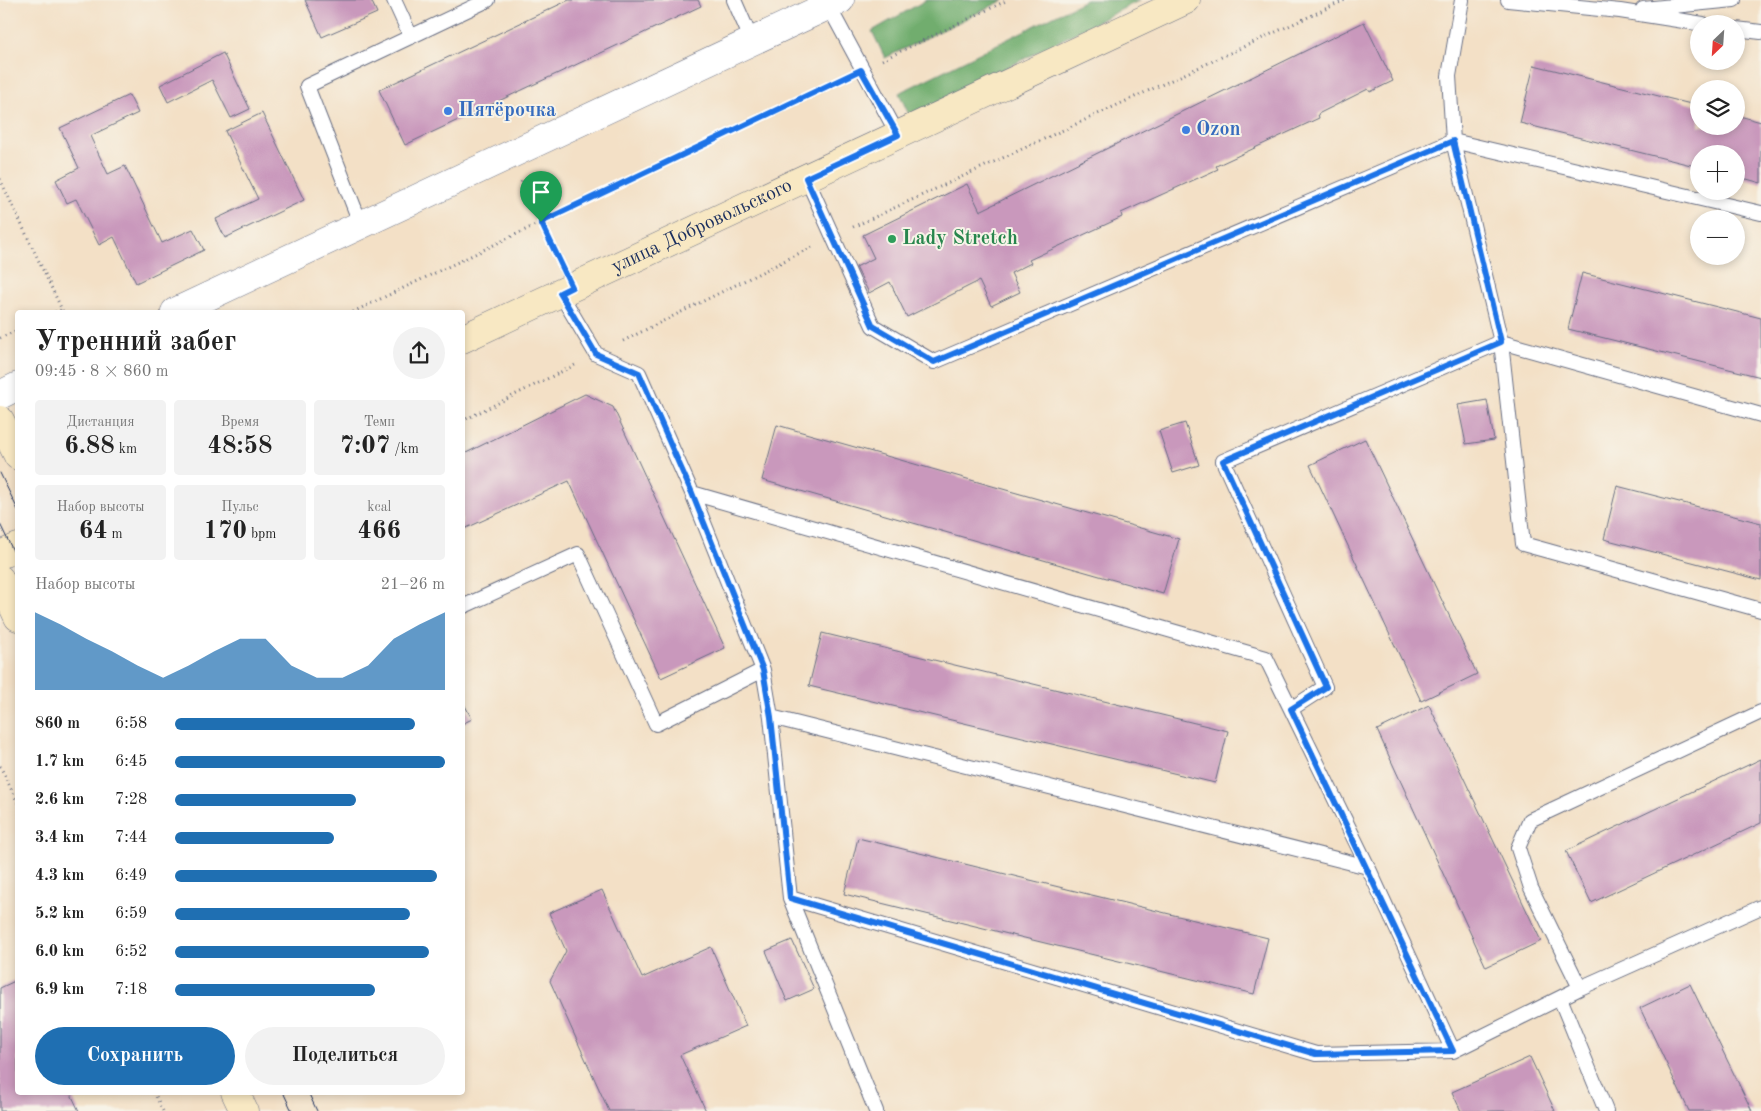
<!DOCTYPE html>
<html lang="ru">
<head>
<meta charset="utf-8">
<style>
  body { margin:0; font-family:"Old Standard TT",serif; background:#f2f2f2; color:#222; height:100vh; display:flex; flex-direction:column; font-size:19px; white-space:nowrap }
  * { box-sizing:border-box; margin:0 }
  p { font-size:16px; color:#767676 }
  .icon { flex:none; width:28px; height:28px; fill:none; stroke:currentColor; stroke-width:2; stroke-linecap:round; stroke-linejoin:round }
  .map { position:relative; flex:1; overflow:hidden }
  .panel { position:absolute; left:15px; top:310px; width:450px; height:785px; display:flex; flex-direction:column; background:#fff; border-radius:5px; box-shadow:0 2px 8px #0003 }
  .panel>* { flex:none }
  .needle { width:32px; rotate:205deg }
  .fabs { position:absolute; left:1690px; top:15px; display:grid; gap:10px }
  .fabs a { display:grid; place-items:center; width:55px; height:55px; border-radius:50%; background:#fff; box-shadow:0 2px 8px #0003; font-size:25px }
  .pin { position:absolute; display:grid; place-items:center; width:42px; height:42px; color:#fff; margin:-51px -21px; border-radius:50% 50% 50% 0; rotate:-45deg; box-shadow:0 0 5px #0007 }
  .pin .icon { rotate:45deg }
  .round { display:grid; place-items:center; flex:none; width:52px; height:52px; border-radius:26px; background:#f2f2f2 }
  .summary { display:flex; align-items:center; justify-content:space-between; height:85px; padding:0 20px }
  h1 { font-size:28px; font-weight:600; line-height:38px }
  .figures { display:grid; grid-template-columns:repeat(3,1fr); gap:8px; height:85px; padding:5px 20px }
  .figures div { display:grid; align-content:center; border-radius:5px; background:#f2f2f2; text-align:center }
  .figures b { font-size:25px; font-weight:600 }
  .figures small { font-size:14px; font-weight:400 }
  .figures p { font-size:14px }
  .chart { height:140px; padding:10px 20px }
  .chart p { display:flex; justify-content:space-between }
  .chart svg { width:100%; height:90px; margin-top:5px; fill:#1f6fb2; opacity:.7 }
  .primary-button { display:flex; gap:10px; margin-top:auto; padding:10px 20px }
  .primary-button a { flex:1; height:58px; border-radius:30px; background:#1f6fb2; color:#fff; font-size:20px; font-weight:600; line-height:58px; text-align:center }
  .primary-button a+a { background:#f2f2f2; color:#222 }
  ul { padding:0 20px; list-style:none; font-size:16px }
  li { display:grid; grid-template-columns:80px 60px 1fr; align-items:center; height:38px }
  li i { height:12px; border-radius:6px; background:#1f6fb2 }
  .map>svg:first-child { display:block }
</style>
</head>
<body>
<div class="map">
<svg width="1761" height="1111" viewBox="0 0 1761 1111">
  <rect width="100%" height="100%" fill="#f7f3e8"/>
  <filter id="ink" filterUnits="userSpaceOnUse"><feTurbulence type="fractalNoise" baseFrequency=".02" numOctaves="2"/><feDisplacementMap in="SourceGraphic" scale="10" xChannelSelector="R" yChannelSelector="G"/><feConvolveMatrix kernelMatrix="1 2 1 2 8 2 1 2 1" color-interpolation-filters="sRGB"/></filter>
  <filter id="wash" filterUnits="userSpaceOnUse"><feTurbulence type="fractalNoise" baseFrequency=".0096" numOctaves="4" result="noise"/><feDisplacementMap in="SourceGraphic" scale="20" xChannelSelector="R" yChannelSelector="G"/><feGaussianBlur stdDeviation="1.12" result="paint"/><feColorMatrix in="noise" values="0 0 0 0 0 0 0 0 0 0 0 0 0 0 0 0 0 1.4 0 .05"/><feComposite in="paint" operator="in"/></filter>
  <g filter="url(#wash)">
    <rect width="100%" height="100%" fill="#f3e0c6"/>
    <path fill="#71ad6e" stroke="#466e66" d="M926,0H1004L885,58L872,31Z
      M1086,0H1140L910,117L899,93Z"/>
    <g id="blocks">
      <path fill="#c998bc" d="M305,0H371L377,13L322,37Z
        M569,0H698L701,6L405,145L379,90Z
        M1364,22L1393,81L1370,92L1368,89L1318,114L1319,118L1216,166L1218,169L1121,213L1122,217L1029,260L1031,263L1011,273L1020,292L991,306L979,281L907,317L890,282L869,293L856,267L874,258L863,235L967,184L980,211Z
        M223,53L250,109L231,118L212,80L168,102L160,85Z
        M1534,65L1699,106V126H1736V115L1761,122V183L1736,176V154H1699V167L1520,123Z
        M129,95L138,113L90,136L108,174L125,166L162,243L193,229L204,250L136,283L114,237L99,245L76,199L67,203L56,180L79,168L60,128Z
        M262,113L304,200L225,238L216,219L258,199L225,131Z
        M1582,273L1761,318V377L1568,329Z
        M585,394L613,407L725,648L661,678L569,481L462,530V455Z
        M1487,400L1494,440L1466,444L1458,405Z
        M1185,423L1199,465L1173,473L1159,431Z
        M777,425L1179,539L1163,594L762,480Z
        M1365,439L1477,674L1421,701L1310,465Z
        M1617,486L1761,523V580L1604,539Z
        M822,633L1228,731L1215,783L809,686Z
        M462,700L472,719L462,724Z
        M1429,705L1541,941L1486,967L1377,730Z
        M1761,759V823L1591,903L1566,851Z
        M858,838L1268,938L1254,994L844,894Z
        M602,890L642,978L711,947L746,1026L680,1055L706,1111H609L550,981L566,951L549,913Z
        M792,940L814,989L787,1001L766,951Z
        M17,980L18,1092H70L79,1111H0V988Z
        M1690,984L1752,1111H1689L1640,1008Z
        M1530,1057L1555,1111H1461L1452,1092Z"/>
    </g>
  </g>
  <g filter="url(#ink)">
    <use href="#blocks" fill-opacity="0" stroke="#676d82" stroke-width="1"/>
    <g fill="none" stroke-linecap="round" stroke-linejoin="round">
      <defs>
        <path id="lane" d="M394,0L411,37
          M734,0L752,41
          M1462,0L1449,76L1453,141L1501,342L1761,415
          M1508,0L1620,11L1703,24
          M828,5L898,135
          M1643,9L1734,0
          M1736,29L1761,32
          M806,177L873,326L934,362L1453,141L1761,213
          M361,225L307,86L488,0
          M560,293L596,354L639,373L692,493L763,670L771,717L790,898L876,1111
          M692,493L1266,658L1368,867L1453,1051
          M462,607L578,554L656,724L763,670
          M1291,709L1325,687L1223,461L1501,342L1523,544L1761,610
          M771,717L1368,867
          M790,898L1316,1054L1453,1051L1580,988L1761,907
          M1580,988L1531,888L1518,848L1530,820L1761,712
          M1560,998L1606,1111"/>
        <path id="street" d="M175,312L840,0
          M0,395L18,386"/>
        <g id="secondary">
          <path id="s1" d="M462,339L1186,0"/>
          <path d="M0,420L18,456"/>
          <path d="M0,555L18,547"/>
          <path d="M0,579L18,617"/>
          <path d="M235,1092L244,1111"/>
        </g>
      </defs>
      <use href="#lane" stroke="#676d82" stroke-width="16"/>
      <use href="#street" stroke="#676d82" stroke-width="29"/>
      <use href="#secondary" stroke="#676d82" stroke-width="29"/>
      <path stroke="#676d82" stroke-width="3" stroke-dasharray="1 4" stroke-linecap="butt" d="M882,60L1008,0
        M0,179L63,312
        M521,181L559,261
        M853,227L1345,0
        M55,312L61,310
        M353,312L842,79
        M0,338L18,330
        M623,341L814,246
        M462,421L577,364
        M0,766L18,803
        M154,1092L163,1111"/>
      <use href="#lane" stroke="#fff" stroke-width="14"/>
      <use href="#street" stroke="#fff" stroke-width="28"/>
      <use href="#secondary" stroke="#f8e8c3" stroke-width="28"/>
      <path stroke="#1b2f5e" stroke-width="1" d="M0,473L18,510
        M0,524L18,561
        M283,1092L292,1111
        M308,1092L317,1111"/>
    </g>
  </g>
  <g fill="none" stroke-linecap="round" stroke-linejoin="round" filter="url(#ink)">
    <defs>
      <path id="route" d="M861,70L898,135L806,178L873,326L934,362L1453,141L1501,342L1223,461L1326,687L1291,709L1453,1051L1316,1054L790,898L771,717L763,670L692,493L639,373L596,354L560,293L572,287L541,222Z"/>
    </defs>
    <use href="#route" stroke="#fff" stroke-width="10"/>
    <use href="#route" stroke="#1a73e8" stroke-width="6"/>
  </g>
  <g fill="#3f7fe0" stroke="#f7f3e8" stroke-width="2">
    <circle cx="448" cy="111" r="5"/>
    <circle cx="1186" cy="130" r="5"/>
  </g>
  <circle fill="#2e9e5b" stroke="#f7f3e8" stroke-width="2" cx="892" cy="239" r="5"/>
  <g text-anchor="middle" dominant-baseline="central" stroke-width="4" stroke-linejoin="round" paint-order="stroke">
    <g font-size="20" font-weight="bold" fill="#366cbe" stroke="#f7f3e8" text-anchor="start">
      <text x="458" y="111">Пятёрочка</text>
      <text x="1196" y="130">Ozon</text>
    </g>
    <g font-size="20" fill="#1b2f5e" stroke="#f7f3e8">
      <text stroke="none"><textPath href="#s1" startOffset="265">улица Добровольского</textPath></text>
    </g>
    <g font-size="20" font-weight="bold" fill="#27864d" stroke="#f7f3e8" text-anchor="start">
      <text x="902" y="239">Lady Stretch</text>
    </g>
  </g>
</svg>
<div class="fabs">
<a><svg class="needle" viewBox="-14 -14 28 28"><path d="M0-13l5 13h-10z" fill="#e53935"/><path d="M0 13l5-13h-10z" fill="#767676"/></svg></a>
<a><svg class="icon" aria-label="layers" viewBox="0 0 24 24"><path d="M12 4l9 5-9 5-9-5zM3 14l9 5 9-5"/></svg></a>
<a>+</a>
<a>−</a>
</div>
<div class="pin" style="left:541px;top:222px;background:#1e9e55"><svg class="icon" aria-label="arrive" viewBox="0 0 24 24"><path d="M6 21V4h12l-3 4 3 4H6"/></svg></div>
<section class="panel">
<div class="summary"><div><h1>Утренний забег</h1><p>09:45 · 8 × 860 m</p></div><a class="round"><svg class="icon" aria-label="share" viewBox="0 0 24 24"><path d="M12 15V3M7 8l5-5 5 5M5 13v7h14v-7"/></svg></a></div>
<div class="figures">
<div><p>Дистанция</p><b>6.88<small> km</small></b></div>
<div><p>Время</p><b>48:58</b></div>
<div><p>Темп</p><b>7:07<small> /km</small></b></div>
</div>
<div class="figures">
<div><p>Набор высоты</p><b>64<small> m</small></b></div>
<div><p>Пульс</p><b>170<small> bpm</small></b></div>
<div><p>kcal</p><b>466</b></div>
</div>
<div class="chart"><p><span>Набор высоты</span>21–26 m</p>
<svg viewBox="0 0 160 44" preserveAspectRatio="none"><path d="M0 44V6L10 12L20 19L30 25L40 32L50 38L60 32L70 25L80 19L90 19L100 32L110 38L120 38L130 32L140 19L150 12L160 6V44z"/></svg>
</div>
<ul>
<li><b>860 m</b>6:58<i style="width:89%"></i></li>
<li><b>1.7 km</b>6:45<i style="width:100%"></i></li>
<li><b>2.6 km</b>7:28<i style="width:67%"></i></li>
<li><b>3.4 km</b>7:44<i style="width:59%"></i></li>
<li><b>4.3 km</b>6:49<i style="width:97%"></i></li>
<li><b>5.2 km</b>6:59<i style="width:87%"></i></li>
<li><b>6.0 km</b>6:52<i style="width:94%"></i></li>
<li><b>6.9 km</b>7:18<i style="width:74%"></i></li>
</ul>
<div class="primary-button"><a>Сохранить</a><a>Поделиться</a></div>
</section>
</div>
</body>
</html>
